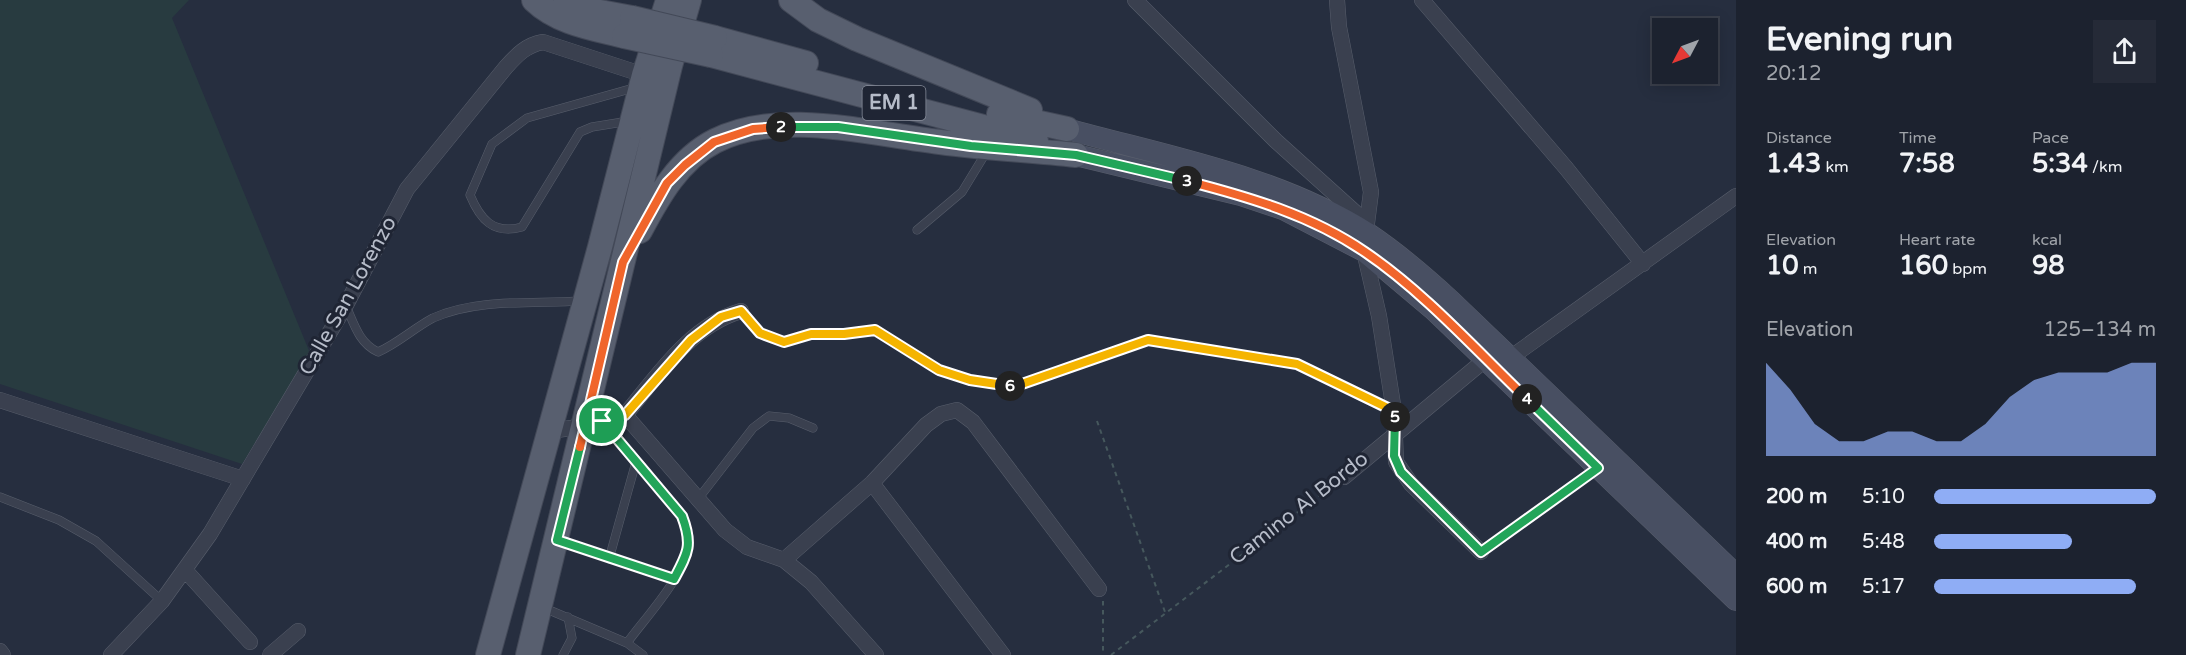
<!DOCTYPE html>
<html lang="en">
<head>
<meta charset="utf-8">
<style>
  body { margin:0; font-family:"Varela Round",sans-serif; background:#252a37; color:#f1f3f6; height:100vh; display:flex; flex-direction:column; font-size:22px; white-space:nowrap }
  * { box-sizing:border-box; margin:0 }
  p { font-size:20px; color:#a0a4aa }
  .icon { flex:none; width:33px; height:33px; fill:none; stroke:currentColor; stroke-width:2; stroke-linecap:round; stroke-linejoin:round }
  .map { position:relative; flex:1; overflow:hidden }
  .panel { display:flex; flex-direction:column; background:#1c222f; width:450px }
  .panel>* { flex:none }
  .needle { width:39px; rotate:229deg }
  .controls { position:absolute; left:1652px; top:18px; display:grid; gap:12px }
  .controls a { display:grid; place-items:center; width:66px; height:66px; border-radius:0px; background:#1c222f; box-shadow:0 3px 15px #0003,0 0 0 2px #3a3f4b; font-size:30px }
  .pin { position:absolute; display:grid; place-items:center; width:51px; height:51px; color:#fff; margin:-26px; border:3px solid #fff; border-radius:50%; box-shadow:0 2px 6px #0007 }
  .km { position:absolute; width:30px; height:30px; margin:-15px; border-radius:50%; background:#222; color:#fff; font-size:16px; line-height:30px; text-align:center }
  .round { display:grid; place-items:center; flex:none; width:63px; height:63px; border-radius:0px; background:#252a37 }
  .summary { display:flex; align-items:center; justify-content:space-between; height:102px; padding:0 30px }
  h1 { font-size:33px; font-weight:800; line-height:45px }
  .figures { display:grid; grid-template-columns:repeat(3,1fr); gap:9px; height:102px; padding:6px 30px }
  .figures div { display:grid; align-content:center }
  .figures b { font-size:26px; font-weight:800 }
  .figures small { font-size:16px; font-weight:400 }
  .figures p { font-size:16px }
  .chart { height:168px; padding:12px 30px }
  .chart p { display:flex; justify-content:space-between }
  .chart svg { width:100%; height:108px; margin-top:6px; fill:#8fadf5; opacity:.7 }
  ul { padding:0 30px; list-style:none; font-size:20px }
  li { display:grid; grid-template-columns:96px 72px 1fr; align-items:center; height:45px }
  li i { height:15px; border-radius:8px; background:#8fadf5 }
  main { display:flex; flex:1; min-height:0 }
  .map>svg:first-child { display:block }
</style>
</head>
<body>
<main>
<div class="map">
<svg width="1736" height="655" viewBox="0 0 1736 655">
  <rect width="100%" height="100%" fill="#262e3f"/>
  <path fill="#283b40" d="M0,0H189L172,18L310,353L242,464L0,384Z"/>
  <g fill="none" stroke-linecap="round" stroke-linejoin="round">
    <defs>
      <path id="lane" d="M629,121L592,127L580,132L522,227C493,235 480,219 470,195L492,144L527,118L637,87
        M917,230L962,192L987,151
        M346,306C354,324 359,343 378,352C397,344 414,328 433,318C477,298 534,304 581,301
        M602,421C622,445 692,515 689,542C687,574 645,618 627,643
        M0,497L59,520L96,541L162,601
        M698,499L753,428L769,416L789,418L813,428
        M559,541L673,579
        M609,559L636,462
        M542,607L627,643L643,655
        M563,655L572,638L568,617"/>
      <path id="street" d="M1135,0L1276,141L1367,223
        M1337,0L1339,27L1371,192L1366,231
        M1422,0L1566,168L1643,264
        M1364,251L1379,316L1394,411L1396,462L1411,484L1481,552
        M1510,358L1736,196
        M0,400L243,479
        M625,415C658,375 690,326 741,311
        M550,431L585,426L625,415L725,530L747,547L784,560L811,582L876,655
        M1344,477L1486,359
        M872,483L1003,655
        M784,560L872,483L926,425L941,414L957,410L973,422L1099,589
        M185,570L250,642
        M0,651L3,655
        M111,655L162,601L210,534L346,305L407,189L506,67C517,55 526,45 543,42L644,75
        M270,655L298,631"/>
      <path id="secondary" d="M1067,129C1168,157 1277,176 1367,233C1397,253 1425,277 1451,301L1736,575
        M1076,155L1241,195L1283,209L1364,251L1434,310L1736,600"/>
      <path id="primary" d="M534,0C558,23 592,28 624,36
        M566,0L589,10L632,18
        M791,0L818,20L857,39L1030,110
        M715,38L806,63
        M711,55L1036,141
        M999,114L1067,129
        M640,231C658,197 679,159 715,141C781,108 870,134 940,142C985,148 1030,150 1076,155
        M488,655L600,247L644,75L668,0
        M528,655L670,66L689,0"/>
    </defs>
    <use href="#lane" stroke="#585e6c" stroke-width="9"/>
    <use href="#street" stroke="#585e6c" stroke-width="16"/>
    <use href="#secondary" stroke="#585e6c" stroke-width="22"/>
    <use href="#primary" stroke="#434958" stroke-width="26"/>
    <path stroke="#46585d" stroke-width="2" stroke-dasharray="4.5 4.5" stroke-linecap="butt" d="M750,321L760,333L784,342L811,334H844L875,329L939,370L970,380L1016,386L1148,340L1297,364L1378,403
      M1097,421L1165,612
      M1493,543L1584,478
      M1103,601V655
      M1111,655L1333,485"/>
    <use href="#lane" stroke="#3a404f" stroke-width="8"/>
    <use href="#street" stroke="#3a404f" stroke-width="15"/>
    <use href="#secondary" stroke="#484f62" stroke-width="21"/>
    <use href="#primary" stroke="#585f6f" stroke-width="24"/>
    <defs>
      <path id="primary-bridge" d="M632,18L715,38
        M624,36L711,55"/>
    </defs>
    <use href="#primary-bridge" stroke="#434958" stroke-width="26" stroke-linecap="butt"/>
    <use href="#primary-bridge" stroke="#585f6f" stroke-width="24"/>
  </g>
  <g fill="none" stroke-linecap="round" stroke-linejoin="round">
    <defs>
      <path id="split-1" d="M580,447L557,540L674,579C688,553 693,545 682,516L602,421"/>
      <path id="split-2" d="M580,447L623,262L667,183L685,165L714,142L753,129L781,127"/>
      <path id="split-3" d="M781,127H838L971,146L1076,155L1187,181"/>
      <path id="split-4" d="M1187,181C1249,197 1311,215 1365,252C1424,292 1475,349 1527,399"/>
      <path id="split-5" d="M1395,417L1394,456L1401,472L1481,552L1598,468L1527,399"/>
      <path id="split-6" d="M1010,386H1016L1148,340L1297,364L1394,411L1395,417"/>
      <path id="split-7" d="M602,421L625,415L691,340L721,317L741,311L760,333L784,342L811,334H844L875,330L939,370L970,380L1010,386"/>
    </defs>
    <use href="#split-1" stroke="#fff" stroke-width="12"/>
    <use href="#split-2" stroke="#fff" stroke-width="12"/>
    <use href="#split-3" stroke="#fff" stroke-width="12"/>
    <use href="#split-4" stroke="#fff" stroke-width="12"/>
    <use href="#split-5" stroke="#fff" stroke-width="12"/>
    <use href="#split-6" stroke="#fff" stroke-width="12"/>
    <use href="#split-7" stroke="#fff" stroke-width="12"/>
    <use href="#split-1" stroke="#22a559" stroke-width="8"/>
    <use href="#split-2" stroke="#f0652b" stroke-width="8"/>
    <use href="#split-3" stroke="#22a559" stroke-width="8"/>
    <use href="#split-4" stroke="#f0652b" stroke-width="8"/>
    <use href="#split-5" stroke="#22a559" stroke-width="8"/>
    <use href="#split-6" stroke="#f5b400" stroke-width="8"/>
    <use href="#split-7" stroke="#f5b400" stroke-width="8"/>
  </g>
  <g text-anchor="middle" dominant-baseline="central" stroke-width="6" stroke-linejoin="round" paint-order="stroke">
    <rect fill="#1f2534" stroke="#898f9c" stroke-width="1.5" x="862.5" y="86" width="63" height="34" rx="4.5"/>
    <g font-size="20" font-weight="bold" fill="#b6bcc9">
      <text x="894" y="103">EM 1</text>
    </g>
    <g font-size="21" fill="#b6bcc9" stroke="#1f2534">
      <text transform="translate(348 296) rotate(-61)">Calle San Lorenzo</text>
      <text transform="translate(1299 508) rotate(-38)">Camino Al Bordo</text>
    </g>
  </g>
</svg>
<div class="controls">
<a><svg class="needle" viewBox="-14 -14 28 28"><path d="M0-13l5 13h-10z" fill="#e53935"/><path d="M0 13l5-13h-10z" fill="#a0a4aa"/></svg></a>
</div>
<div class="pin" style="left:602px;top:421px;background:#1e9e55"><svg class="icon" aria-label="arrive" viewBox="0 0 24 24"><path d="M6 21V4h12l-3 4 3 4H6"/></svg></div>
<b class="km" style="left:781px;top:127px">2</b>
<b class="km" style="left:1187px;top:181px">3</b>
<b class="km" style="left:1527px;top:399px">4</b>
<b class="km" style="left:1395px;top:417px">5</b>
<b class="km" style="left:1010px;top:386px">6</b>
</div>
<section class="panel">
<div class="summary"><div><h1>Evening run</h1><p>20:12</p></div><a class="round"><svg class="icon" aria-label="share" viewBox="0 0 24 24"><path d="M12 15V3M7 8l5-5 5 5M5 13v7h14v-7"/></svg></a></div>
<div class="figures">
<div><p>Distance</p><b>1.43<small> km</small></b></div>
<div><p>Time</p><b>7:58</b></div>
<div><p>Pace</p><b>5:34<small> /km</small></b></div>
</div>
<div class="figures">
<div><p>Elevation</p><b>10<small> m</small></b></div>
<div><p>Heart rate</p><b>160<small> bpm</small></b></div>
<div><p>kcal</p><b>98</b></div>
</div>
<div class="chart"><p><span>Elevation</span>125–134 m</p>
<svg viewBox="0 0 160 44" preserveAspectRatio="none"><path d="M0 44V6L10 17L20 31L30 38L40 38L50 34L60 34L70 38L80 38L90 31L100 20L110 13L120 10L130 10L140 10L150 6L160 6V44z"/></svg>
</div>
<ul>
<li><b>200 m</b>5:10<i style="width:100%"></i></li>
<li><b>400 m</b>5:48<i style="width:62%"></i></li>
<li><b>600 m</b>5:17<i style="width:91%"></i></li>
</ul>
</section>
</main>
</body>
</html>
